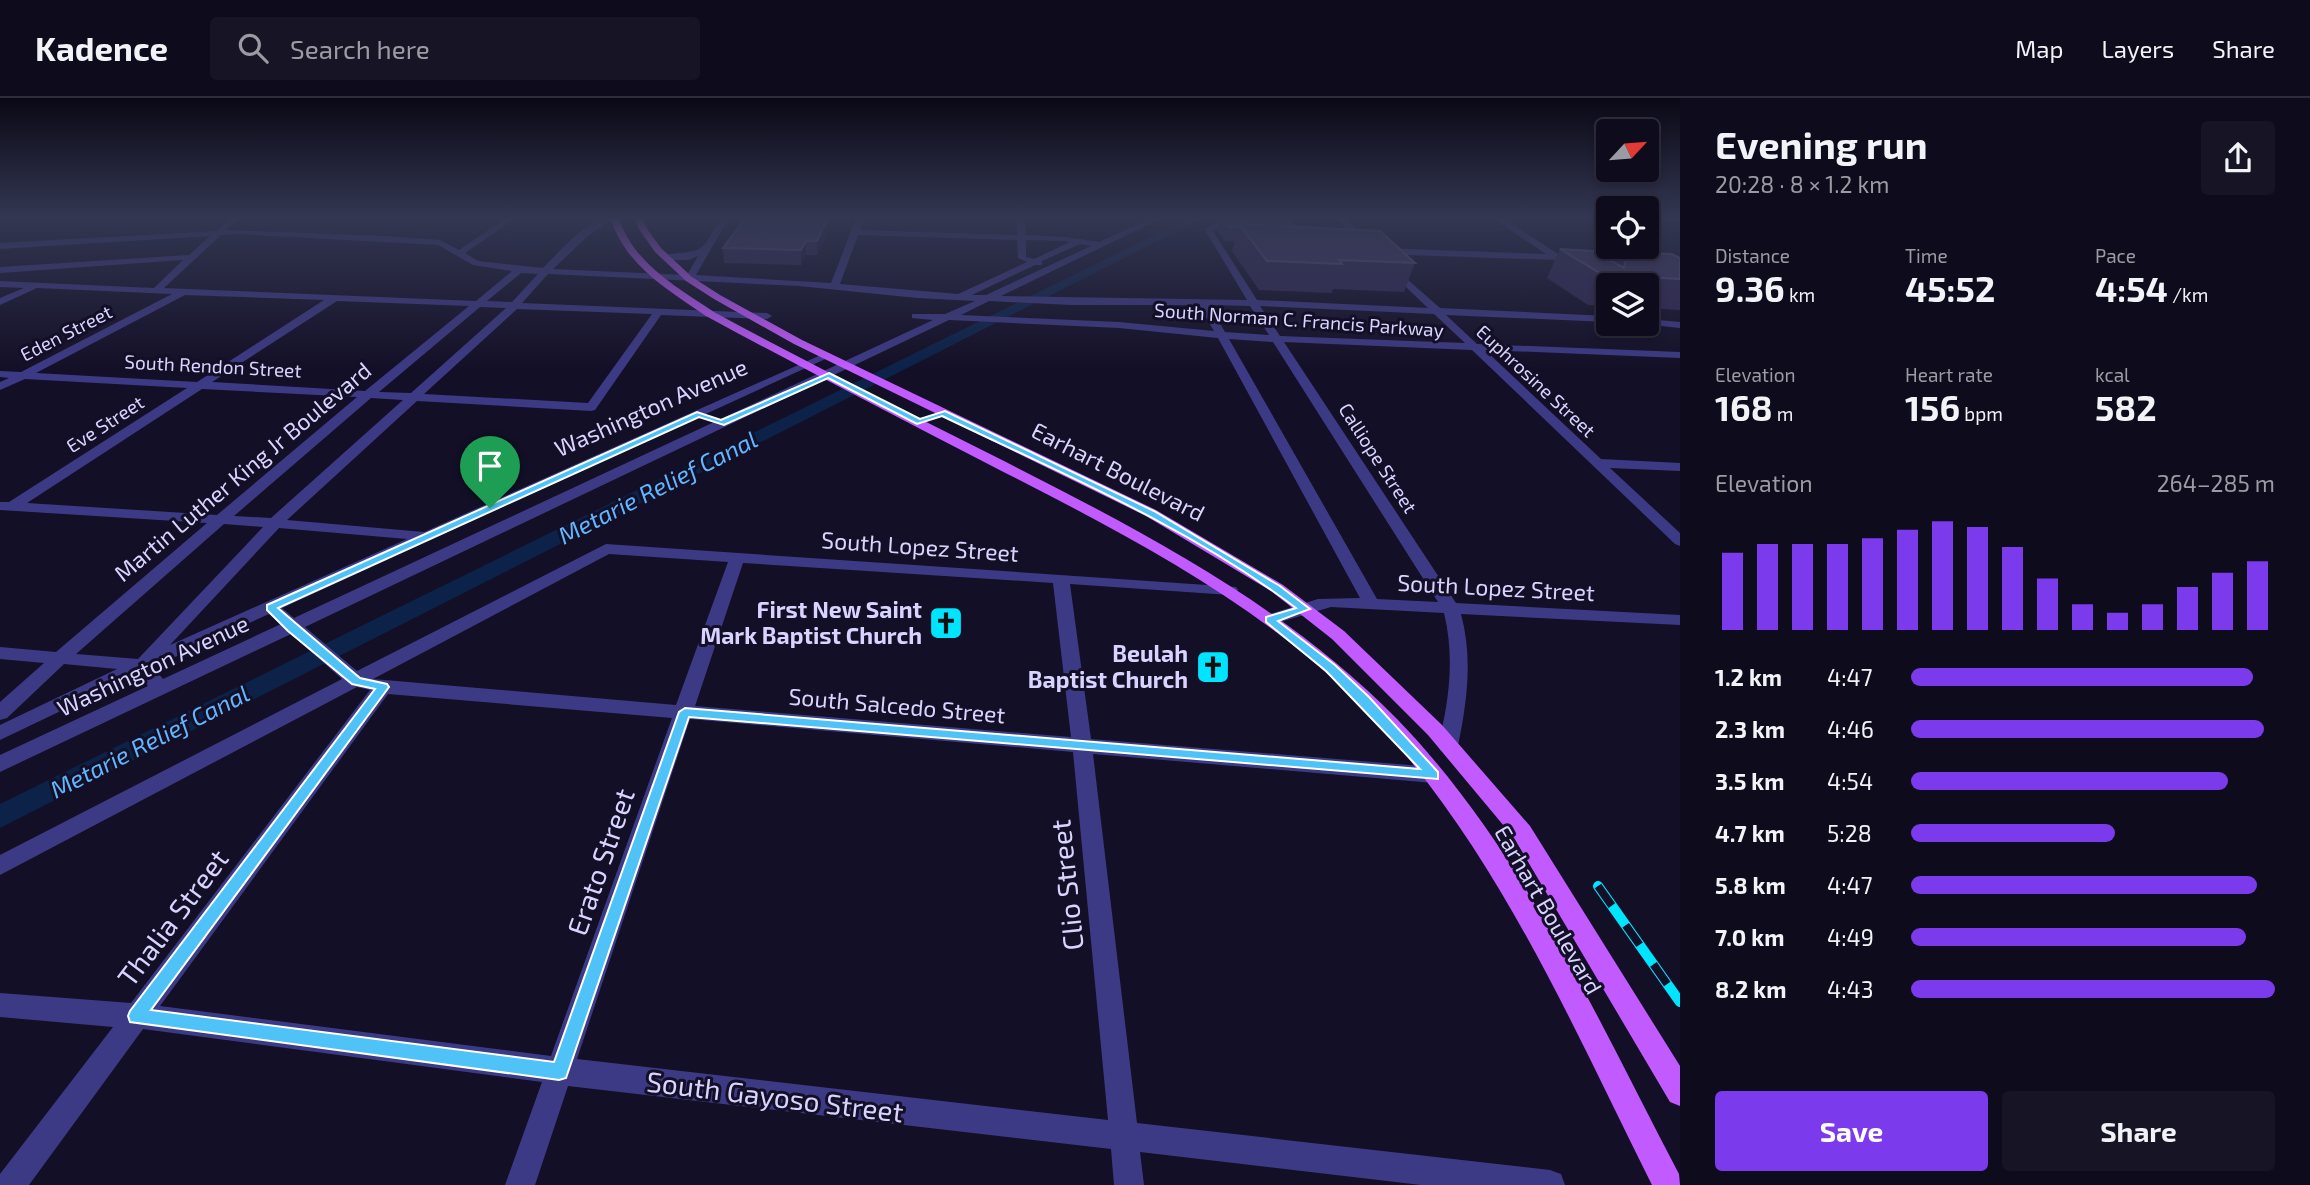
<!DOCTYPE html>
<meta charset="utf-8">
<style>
body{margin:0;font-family:"Exo 2",sans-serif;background:#171425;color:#f1f3f6;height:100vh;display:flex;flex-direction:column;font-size:26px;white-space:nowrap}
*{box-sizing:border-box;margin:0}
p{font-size:23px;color:#9b9ba3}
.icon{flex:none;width:38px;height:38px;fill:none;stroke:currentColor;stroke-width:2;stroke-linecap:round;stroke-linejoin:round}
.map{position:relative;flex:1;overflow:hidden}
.drawer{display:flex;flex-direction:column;background:#0e0b1c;width:630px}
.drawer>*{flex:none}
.needle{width:46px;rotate:64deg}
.tools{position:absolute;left:1596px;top:21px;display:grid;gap:14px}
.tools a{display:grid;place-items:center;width:63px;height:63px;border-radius:7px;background:#0e0b1c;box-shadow:0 4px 10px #0003,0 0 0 2px #2e2b3b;font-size:35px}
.pin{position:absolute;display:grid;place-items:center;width:60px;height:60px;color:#fff;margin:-72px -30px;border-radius:50% 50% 50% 0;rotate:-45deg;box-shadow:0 0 7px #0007}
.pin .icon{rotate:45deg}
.round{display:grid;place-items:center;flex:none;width:74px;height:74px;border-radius:7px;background:#171425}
.overview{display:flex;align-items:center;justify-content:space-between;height:119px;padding:0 35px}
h1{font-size:38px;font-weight:700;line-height:52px}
.metrics{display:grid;grid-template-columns:repeat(3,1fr);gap:10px;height:119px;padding:7px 35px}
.metrics div{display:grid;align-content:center}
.metrics b{font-size:35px;font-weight:700}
.metrics small{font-size:19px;font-weight:400}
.metrics p{font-size:19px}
.chart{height:196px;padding:14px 35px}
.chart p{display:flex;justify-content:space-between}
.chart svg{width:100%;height:126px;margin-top:7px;stroke:#7c3aed;stroke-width:6}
.cta{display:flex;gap:14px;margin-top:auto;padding:14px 35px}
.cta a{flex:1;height:80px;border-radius:7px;background:#7c3aed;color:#fff;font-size:28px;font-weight:700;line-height:80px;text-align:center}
.cta a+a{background:#171425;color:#f1f3f6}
ul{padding:0 35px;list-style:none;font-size:23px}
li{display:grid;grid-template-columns:112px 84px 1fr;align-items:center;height:52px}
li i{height:18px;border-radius:9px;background:#7c3aed}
header{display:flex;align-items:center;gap:42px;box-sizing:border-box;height:98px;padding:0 35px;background:#0e0b1c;border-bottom:2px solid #2e2b3b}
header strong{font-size:33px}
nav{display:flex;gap:38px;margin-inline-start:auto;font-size:24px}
.search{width:490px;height:63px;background:#171425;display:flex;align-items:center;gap:18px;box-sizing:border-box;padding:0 24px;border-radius:7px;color:#9b9ba3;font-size:26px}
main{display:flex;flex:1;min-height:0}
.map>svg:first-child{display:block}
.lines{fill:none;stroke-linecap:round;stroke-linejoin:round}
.canal{fill:#0c2248;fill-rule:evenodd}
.minor{fill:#3d3a85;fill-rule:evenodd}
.major{fill:#c25bff;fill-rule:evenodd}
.rail-casing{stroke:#00e5ff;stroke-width:10}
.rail{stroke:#130f26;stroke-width:8;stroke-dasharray:24;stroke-linecap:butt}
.wall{fill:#312854}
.shaded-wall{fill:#1d163a}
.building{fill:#433a66;stroke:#5a527e;stroke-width:2}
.route{fill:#4fc3f7;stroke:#fff;stroke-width:2;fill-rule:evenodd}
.labels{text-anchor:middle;stroke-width:6;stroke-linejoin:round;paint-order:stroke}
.far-street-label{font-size:19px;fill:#d9d4ff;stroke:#130f26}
.street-label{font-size:23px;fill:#d9d4ff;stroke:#130f26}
.poi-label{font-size:23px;font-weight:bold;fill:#d9d4ff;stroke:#130f26;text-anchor:end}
.water-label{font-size:24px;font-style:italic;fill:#62b6ff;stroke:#130f26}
.near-street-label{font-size:28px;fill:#d9d4ff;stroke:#130f26}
</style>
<header>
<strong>Kadence</strong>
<div class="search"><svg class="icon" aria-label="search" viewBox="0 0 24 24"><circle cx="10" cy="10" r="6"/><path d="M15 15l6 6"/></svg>Search here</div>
<nav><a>Map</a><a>Layers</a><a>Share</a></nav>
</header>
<main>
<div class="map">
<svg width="1680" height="1087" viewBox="0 0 1680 1087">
<rect width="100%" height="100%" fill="#130f26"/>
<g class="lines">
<path class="canal" d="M1193,118H1207L0,730V706Z"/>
<g class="minor">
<path d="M233,118H242L226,132L386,138L440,142L459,152L509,118H519L465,155L478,163L543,170C561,152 589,118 617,118L588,138L553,171L687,177L698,158L689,162H665L662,157C706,151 698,159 722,118H730L696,177L831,185L857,118H865L860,132L1017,137V118H1025L1026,137L1066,139L1099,144L1155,118H1166L1001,198L1247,202L1205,132L1222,118H1232L1213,133L1257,202L1428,210L1387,171L1386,169L1390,166L1440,210L1608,218V224L1446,217L1477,246L1680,254V260L1485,252L1601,361L1680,365V373L1610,370L1680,435V448L1675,446L1472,252L1284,244L1456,505L1680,517V527L1461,516C1473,560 1467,604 1458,648L1455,653L1448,655L1441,653L1438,648C1449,603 1455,560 1444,515L1331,509L1270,527L1261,522L1264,518L1318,501L1360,500L1218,240L1119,230L949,222L305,529L357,573L606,446L1236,489L1238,492L1236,495L1230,497L1070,486L1091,641L1434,669L1441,672L1444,677L1441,682L1434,685L1093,656L1137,1025L1550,1072L1561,1076L1565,1087H1421L1140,1054L1144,1087H1114L1111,1051L568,988L535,1087H505L542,984L143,931L29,1087H0V1076L113,929L0,919V895L131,905L370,592L357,589L0,777V757L342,581L291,536L0,674V657L148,588L138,576L0,642V627L117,571L64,566L7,620L0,622V604L44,565L0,561V549L56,554L207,425L0,412V404H9L187,290L25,281L0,292V284L9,280L0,279V273L21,274L172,196L37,190L0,207V200L24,190L0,189V183L154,190L183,162L0,175V169L189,157L210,138L0,151V145L216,133ZM238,136L438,147L473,167L512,173L476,203L164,190L221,137ZM858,137L1017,142L1018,160L1027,164L958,196L840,186ZM1026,142L1066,143L1070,144L1034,161L1026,159ZM1080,146L1091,148L986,197H972L1035,167H1042V163ZM521,175L538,176L512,204L487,203ZM548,176L799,188L917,200L975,203L945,216H912V220L933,222L294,520L282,510L832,258L823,256L424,434L287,422L417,303L591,313L595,312L661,217L767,221L772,218L767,215L522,205ZM185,197L324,202L197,284L36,275ZM337,203L469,208L365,293L212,284ZM989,203L1071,207H1199L1214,233L1119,224L961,217ZM1209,207L1250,208L1269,237L1225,234ZM1260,208L1434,216L1465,245L1280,238ZM480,209L506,210L411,295L379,294ZM517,211L652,216L588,305L424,296ZM1229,241L1273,244L1438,504L1377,501ZM202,291L357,299L217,417L27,405ZM371,300L403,302L271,420L234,418ZM224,426L263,429L138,561L76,556ZM279,430L407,441L170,547ZM609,456L728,464L676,607L373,581ZM743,465L1053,485L1071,639L695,608ZM269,516L281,526L163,581L153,569ZM388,596L672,620L551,958L160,908ZM690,621L1073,654L1108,1022L577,961Z"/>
<path d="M1334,118H1343L1370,145V149H1364Z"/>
<path d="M1490,118H1500L1558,156L1680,160V166L1379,156L1375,153L1379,150L1546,156Z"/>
<path d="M1647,118H1680V122L1647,121Z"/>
<path d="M1647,221L1680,224V230L1643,226H1647Z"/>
</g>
<g class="major">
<path d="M610,118H618C633,165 675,188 714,214C806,264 900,311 994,358C1138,431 1283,505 1397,621C1521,749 1597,920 1679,1076L1680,1087H1652C1574,931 1503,766 1386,634C1279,514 1131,439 990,367C895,318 800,269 706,218C667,191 624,167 610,118Z"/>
<path d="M634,118H642L647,131L661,150L692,179L720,197L802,242L1156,412L1283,487L1344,533L1442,627L1530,728L1680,968V1008L1670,1004L1514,740L1428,637L1332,541L1271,493L1146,418L794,246L714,201L686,183L655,154L639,131Z"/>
</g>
<g class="rail-casing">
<path id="rail" d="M1598,788L1680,904"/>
</g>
<use href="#rail" class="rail"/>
</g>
<g class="wall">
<path d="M1221,119L1296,129L1415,165L1404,194L1333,191L1332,195L1259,192L1232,153L1235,143H1225L1218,133Z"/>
<path d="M827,122V136L817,157H806L801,167L724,165L723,150Z"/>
<path d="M1560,151L1610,163L1615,154L1680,160V212L1647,210V187H1608V208L1588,207L1547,180Z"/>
</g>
<g class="shaded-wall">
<path d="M827,122V136L817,157V143Z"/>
<path d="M806,143V157L801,167V152Z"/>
</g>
<g class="building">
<path d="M1285,118L1296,129L1239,126L1238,129H1228L1221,119Z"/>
<path d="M746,119L827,122L817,143H806L801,152L723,150Z"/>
<path d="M1239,126L1380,133L1415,165L1339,162L1342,166L1267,163Z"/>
<path d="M1560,151L1593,153L1624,170L1626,161L1615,154L1672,156L1680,160V181L1603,177Z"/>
</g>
<linearGradient id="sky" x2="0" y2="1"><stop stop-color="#0a0815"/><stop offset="0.44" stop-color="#333752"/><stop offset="1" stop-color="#333752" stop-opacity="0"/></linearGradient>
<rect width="1680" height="271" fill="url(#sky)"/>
<path class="route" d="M829,275L920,321L945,313L1154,413L1280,488L1310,511L1278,523L1335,567L1369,599L1438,674V681L689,619L566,980L559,982L130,924L128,918L130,913L375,591L352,586L288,533L267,512V507L697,314L721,322ZM828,280L917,326L942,318C1063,376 1189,429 1296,510L1266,519V524L1326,573L1420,671L685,610L679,614L554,964L151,912L389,589L387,586L360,580L278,510L699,319L724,327Z"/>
<defs>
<g id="church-square" transform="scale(1.75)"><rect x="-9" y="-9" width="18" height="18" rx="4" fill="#00e5ff" stroke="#130f26"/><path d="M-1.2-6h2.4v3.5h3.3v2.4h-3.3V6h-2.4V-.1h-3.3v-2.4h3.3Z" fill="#111"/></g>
</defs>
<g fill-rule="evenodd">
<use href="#church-square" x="946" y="525"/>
<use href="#church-square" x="1213" y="569"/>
</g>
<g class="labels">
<g class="far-street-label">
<text transform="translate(1299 222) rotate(4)" y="7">South Norman C. Francis Parkway</text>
<text transform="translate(66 235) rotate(-27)" y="7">Eden Street</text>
<text transform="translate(213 268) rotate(3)" y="7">South Rendon Street</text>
<text transform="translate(1536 283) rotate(43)" y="7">Euphrosine Street</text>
<text transform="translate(105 326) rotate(-33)" y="7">Eve Street</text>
<text transform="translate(1378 360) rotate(57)" y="7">Calliope Street</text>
</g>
<g class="street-label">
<text transform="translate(651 310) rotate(-24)" y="8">Washington Avenue</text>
<text transform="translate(243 374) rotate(-40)" y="8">Martin Luther King Jr Boulevard</text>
<text transform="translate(1118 374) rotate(27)" y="8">Earhart Boulevard</text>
<text transform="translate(920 449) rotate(4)" y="8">South Lopez Street</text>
<text transform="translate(1496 490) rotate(3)" y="8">South Lopez Street</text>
<text transform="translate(153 568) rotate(-25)" y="8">Washington Avenue</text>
<text transform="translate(897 608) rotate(5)" y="8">South Salcedo Street</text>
<text transform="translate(1548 812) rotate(60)" y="8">Earhart Boulevard</text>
</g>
<g class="poi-label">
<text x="922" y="520">First New Saint<tspan x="922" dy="26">Mark Baptist Church</tspan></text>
<text x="1188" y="564">Beulah<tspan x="1188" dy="26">Baptist Church</tspan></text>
</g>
<g class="water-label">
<text transform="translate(658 390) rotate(-27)" y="8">Metarie Relief Canal</text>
<text transform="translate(150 644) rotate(-27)" y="8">Metarie Relief Canal</text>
</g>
<g class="near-street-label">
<text transform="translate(601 764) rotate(-71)" y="10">Erato Street</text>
<text transform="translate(1067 787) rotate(-96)" y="10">Clio Street</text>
<text transform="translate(173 820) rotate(-53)" y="10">Thalia Street</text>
<text transform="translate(775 999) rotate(7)" y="10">South Gayoso Street</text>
</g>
</g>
</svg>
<div class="tools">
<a><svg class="needle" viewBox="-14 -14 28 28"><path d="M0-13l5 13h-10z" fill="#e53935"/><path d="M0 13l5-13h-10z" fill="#9b9ba3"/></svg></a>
<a><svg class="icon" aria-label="locate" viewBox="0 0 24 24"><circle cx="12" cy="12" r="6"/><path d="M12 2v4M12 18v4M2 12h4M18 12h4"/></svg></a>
<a><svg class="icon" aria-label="layers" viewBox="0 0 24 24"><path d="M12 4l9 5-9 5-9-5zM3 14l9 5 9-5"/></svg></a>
</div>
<div class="pin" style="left:490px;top:410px;background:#1e9e55"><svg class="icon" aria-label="arrive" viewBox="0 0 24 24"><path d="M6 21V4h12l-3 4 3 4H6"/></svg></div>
</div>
<section class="drawer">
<div class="overview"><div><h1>Evening run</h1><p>20:28 · 8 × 1.2 km</p></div><a class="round"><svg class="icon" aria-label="share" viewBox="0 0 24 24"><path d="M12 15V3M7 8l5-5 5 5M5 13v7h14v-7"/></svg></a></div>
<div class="metrics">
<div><p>Distance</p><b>9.36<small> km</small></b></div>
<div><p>Time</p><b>45:52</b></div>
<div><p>Pace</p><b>4:54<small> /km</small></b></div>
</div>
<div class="metrics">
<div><p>Elevation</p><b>168<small> m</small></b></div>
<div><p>Heart rate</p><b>156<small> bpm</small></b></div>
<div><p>kcal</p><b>582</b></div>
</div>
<div class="chart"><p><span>Elevation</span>264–285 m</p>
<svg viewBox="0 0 160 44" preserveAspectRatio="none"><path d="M5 44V17M15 44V14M25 44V14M35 44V14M45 44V12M55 44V9M65 44V6M75 44V8M85 44V15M95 44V26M105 44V35M115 44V38M125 44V35M135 44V29M145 44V24M155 44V20"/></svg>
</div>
<ul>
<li><b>1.2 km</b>4:47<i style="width:94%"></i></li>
<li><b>2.3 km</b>4:46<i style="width:97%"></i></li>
<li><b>3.5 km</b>4:54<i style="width:87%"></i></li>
<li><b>4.7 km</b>5:28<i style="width:56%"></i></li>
<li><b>5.8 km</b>4:47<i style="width:95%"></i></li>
<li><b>7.0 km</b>4:49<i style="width:92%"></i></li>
<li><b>8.2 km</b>4:43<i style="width:100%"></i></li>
</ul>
<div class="cta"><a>Save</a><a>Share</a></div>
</section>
</main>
